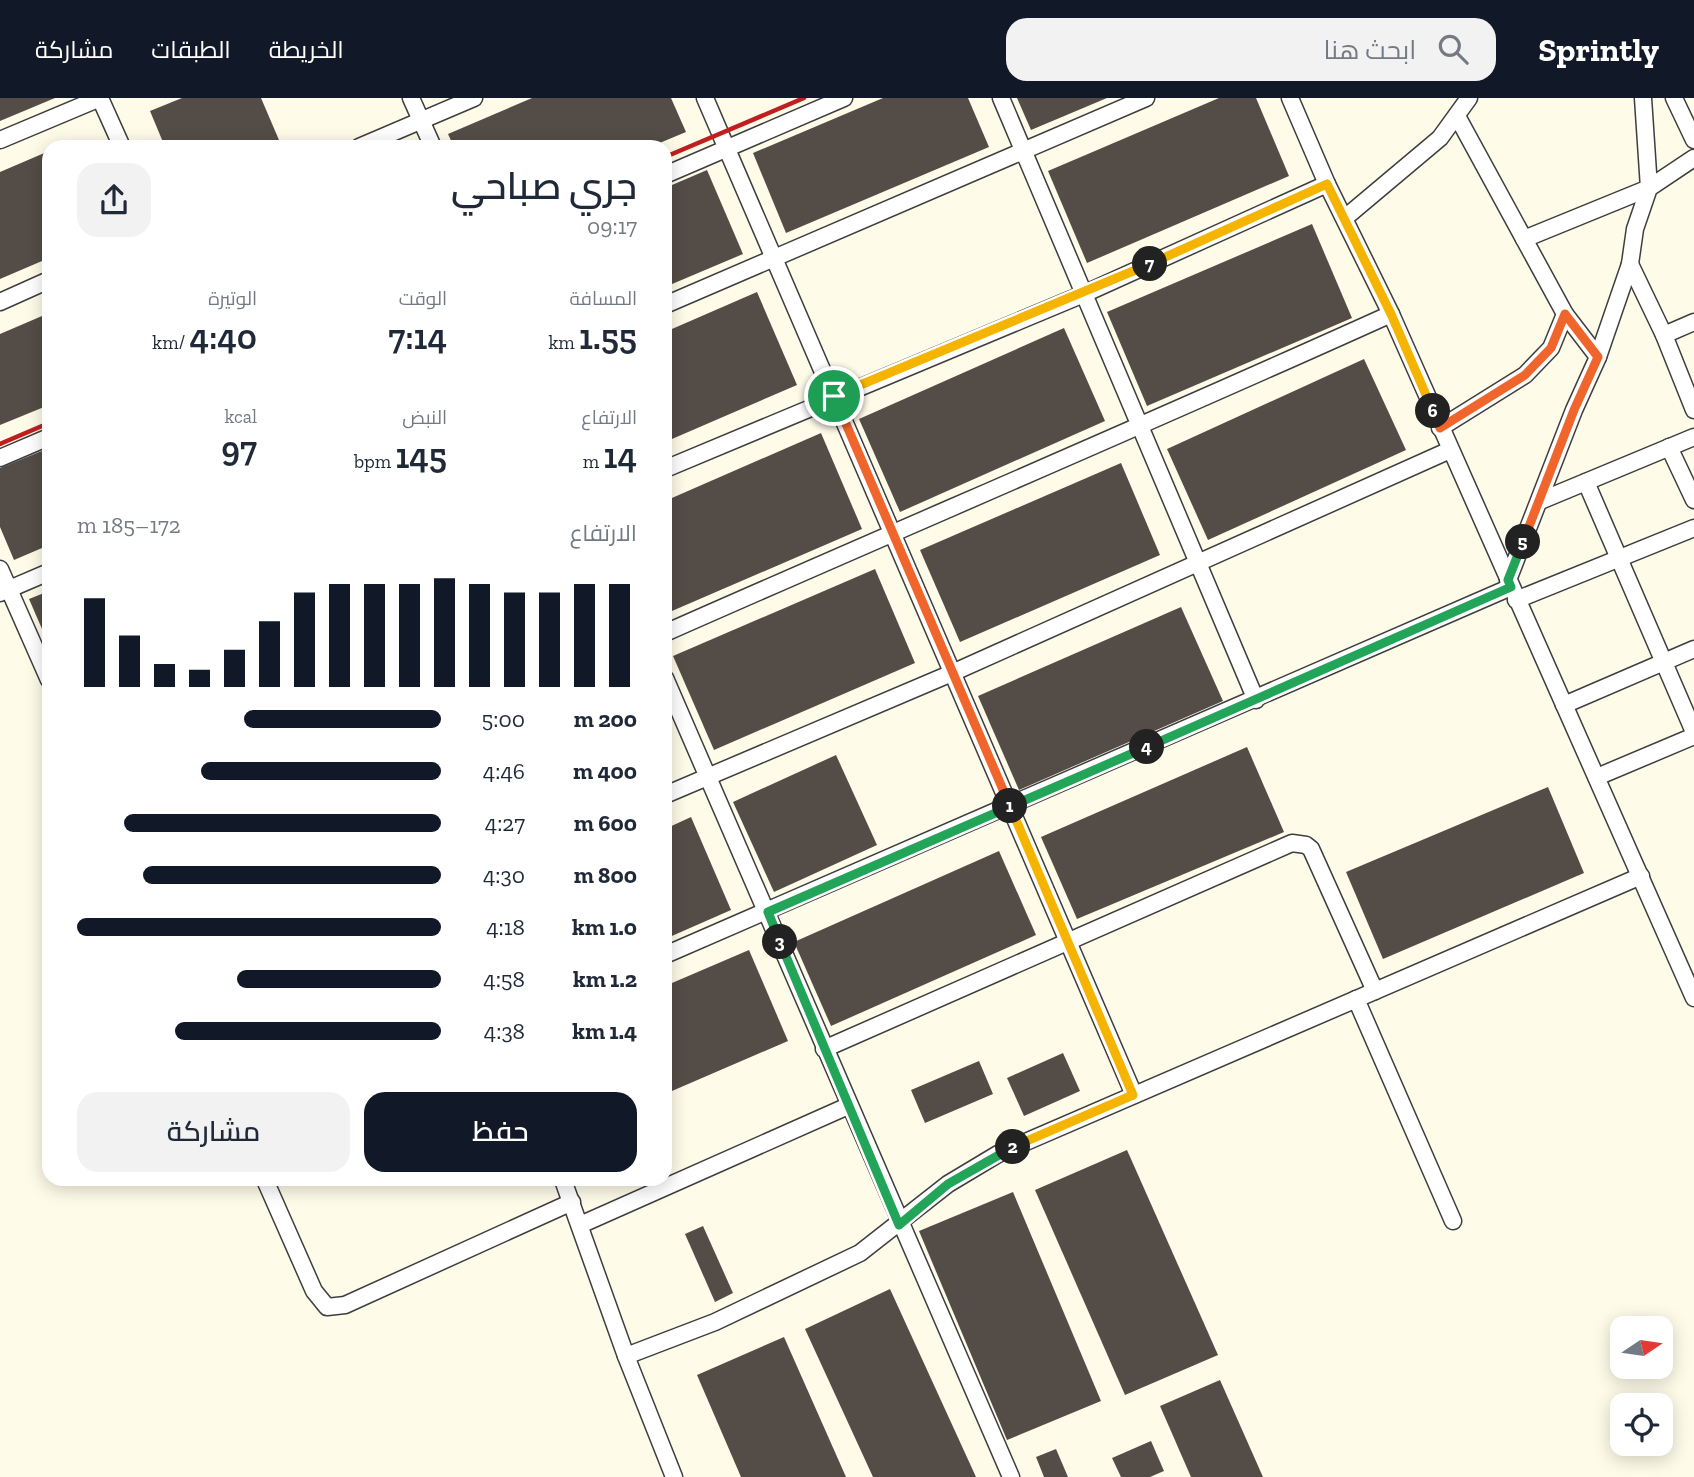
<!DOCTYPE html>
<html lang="ar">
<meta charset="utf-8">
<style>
body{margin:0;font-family:"Zilla Slab",Cairo,serif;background:#f2f2f3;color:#1f2937;direction:rtl;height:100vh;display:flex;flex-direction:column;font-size:26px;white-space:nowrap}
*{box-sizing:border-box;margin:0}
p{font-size:23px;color:#747a83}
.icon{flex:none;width:38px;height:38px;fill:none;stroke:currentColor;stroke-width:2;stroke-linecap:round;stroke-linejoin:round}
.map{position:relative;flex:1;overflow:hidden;direction:ltr}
.side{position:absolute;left:42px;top:42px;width:630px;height:1046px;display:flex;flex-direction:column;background:#fff;border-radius:21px;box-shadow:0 4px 18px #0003;direction:rtl}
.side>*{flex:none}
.needle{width:46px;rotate:77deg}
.tools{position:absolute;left:1610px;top:1218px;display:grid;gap:14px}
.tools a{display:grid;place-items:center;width:63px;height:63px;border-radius:14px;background:#fff;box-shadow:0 4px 18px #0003;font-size:35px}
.pin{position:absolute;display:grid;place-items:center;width:60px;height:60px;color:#fff;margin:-30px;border:4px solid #fff;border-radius:50%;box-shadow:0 2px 7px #0007}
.km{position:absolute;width:35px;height:35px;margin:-18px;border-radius:50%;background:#222;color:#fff;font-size:19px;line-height:35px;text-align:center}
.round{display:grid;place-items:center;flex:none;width:74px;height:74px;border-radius:21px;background:#f2f2f3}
.headline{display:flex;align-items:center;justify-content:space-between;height:119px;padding:0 35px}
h1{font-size:38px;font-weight:600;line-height:52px}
.figures{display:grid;grid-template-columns:repeat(3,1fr);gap:10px;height:119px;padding:7px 35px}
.figures div{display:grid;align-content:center}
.figures b{font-size:35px;font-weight:600}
.figures small{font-size:19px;font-weight:400}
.figures p{font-size:19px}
.chart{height:196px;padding:14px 35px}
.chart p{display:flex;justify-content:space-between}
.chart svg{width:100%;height:126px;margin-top:7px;stroke:#111827;stroke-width:6}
.primary-button{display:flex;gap:14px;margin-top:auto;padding:14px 35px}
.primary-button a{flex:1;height:80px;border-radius:21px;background:#111827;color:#fff;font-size:28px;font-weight:600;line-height:80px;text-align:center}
.primary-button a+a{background:#f2f2f3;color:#1f2937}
ul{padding:0 35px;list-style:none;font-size:23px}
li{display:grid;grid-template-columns:112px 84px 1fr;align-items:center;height:52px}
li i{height:18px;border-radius:9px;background:#111827}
header{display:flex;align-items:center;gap:42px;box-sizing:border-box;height:98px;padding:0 35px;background:#111827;color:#fff}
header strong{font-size:33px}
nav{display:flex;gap:38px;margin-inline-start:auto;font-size:24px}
.search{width:490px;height:63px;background:#f2f2f3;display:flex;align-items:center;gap:18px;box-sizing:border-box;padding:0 24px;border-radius:21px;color:#747a83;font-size:26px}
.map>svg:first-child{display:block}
.building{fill:#544d47}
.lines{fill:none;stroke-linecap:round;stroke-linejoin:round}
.minor-casing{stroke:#3e3e3e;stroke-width:19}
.minor{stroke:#fff;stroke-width:16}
.rail{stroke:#c11e20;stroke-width:4.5}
.split-1-casing{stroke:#fff;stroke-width:14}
.split-2-casing{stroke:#fff;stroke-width:14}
.split-3-casing{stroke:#fff;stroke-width:14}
.split-4-casing{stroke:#fff;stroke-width:14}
.split-5-casing{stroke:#fff;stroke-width:14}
.split-6-casing{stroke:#fff;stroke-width:14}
.split-7-casing{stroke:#fff;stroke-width:14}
.split-8-casing{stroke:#fff;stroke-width:14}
.split-1{stroke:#f0652b;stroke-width:9}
.split-2{stroke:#f5b400;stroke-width:9}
.split-3{stroke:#22a559;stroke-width:9}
.split-4{stroke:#22a559;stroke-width:9}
.split-5{stroke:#22a559;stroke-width:9}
.split-6{stroke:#f0652b;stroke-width:9}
.split-7{stroke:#f5b400;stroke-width:9}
.split-8{stroke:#f5b400;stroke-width:9}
</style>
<header>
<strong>Sprintly</strong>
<div class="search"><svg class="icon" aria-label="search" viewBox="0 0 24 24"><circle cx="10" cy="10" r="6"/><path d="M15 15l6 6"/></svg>ابحث هنا</div>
<nav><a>الخريطة</a><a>الطبقات</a><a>مشاركة</a></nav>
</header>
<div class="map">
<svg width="1694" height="1379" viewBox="0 0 1694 1379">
<rect width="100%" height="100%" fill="#fffbe9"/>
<g class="building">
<path d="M0,0H55L0,23Z"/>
<path d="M182,0H261L282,49H165L150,13Z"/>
<path d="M532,0H671L686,34L650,49H454L448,36Z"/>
<path d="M883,0H968L989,49L786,135L753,55Z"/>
<path d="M1017,0H1107L1031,32Z"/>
<path d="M1219,0H1256L1289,78L1087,165L1048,73Z"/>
<path d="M49,53V160L0,181V74Z"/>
<path d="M707,72L743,156L665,189V90Z"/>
<path d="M1312,126L1352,220L1147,308L1107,214Z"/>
<path d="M757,194L797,287L665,344V234Z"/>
<path d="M49,215V307L0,327V236Z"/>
<path d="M1064,230L1105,323L900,414L859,321Z"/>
<path d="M1364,261L1406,352L1208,442L1167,351Z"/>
<path d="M821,335L862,431L665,516V403Z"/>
<path d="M49,350V447L14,462L0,429V370Z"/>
<path d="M1121,365L1160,457L960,544L920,452Z"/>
<path d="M875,471L915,565L714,652L673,558Z"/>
<path d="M49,493V547L29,501Z"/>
<path d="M1181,509L1223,603L1019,692L978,598Z"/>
<path d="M1247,649L1284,734L1077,821L1041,739Z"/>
<path d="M836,657L877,747L774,794L733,704Z"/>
<path d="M1548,689L1584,775L1383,861L1346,774Z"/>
<path d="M691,719L731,812L665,841V731Z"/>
<path d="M999,753L1036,837L831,928L794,844Z"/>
<path d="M749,852L788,943L665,996V888Z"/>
<path d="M1063,955L1080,993L1024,1018L1007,980Z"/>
<path d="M979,963L993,996L925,1025L911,992Z"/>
<path d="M1127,1052L1218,1257L1125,1297L1035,1092Z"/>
<path d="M1013,1094L1101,1303L1007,1342L919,1133Z"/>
<path d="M703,1128L733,1195L715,1204L685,1136Z"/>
<path d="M890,1191L976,1379H873L805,1231Z"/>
<path d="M784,1239L846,1379H741L697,1277Z"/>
<path d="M1220,1282L1263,1379H1191L1160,1308Z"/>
<path d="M1151,1343L1164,1373L1150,1379H1121L1112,1360Z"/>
<path d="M1056,1351L1068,1379H1044L1036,1359Z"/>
</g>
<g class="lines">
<g class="minor-casing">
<g id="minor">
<path d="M100,0L122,49"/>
<path d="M411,0L433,49"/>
<path d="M705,0L1134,997"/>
<path d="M1001,0L1256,602"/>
<path d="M1290,0L1327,86L1391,216L1694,900"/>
<path d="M1674,0L1694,42"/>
<path d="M1457,18L1565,216L1598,259"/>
<path d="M0,42L100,0"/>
<path d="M359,49L474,0"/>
<path d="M665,77L844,0"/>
<path d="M1346,119L1440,40L1469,0"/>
<path d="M1524,141L1649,90L1643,0"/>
<path d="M1630,166L1664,237L1694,312"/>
<path d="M0,204L49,182"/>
<path d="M665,207L1146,0"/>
<path d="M1664,237L1694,224"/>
<path d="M1440,330L1525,277L1551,250L1565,216"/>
<path d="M1669,349L1694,402"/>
<path d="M0,360L49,339"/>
<path d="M665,371L1086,195L1327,86"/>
<path d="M1586,384L1694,634"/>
<path d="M1540,403L1694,339"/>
<path d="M0,471L49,582"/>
<path d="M1508,482L1574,312L1598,259L1630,166L1635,131L1649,90L1694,60"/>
<path d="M0,495L49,474"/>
<path d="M1516,502L1694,430"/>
<path d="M665,535C907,428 1150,325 1391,216"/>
<path d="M665,580L1011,1379"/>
<path d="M1564,607L1694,551"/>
<path d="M1597,679L1694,638"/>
<path d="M665,697L952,575L1450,352"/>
<path d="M665,857L1511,489"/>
<path d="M1356,901L1453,1123"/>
<path d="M824,951L1292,745L1306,747L1311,751L1375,893"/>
<path d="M265,1082L314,1193L327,1209L345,1207L572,1104"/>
<path d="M563,1082L626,1258"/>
<path d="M580,1127L848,1008"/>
<path d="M674,1379L626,1258L715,1224L860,1155L948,1086L998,1056L1641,778"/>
</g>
</g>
<use href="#minor" class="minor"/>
<g class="rail">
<path d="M665,59L804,0"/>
<path d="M0,346L49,325"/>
</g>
</g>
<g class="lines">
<g class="split-1-casing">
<path id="split-1" d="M834,298L1010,708"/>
</g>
<g class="split-2-casing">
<path id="split-2" d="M1010,708L1133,997L1013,1049"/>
</g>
<g class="split-3-casing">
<path id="split-3" d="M780,844L899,1127L948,1086L1013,1049"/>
</g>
<g class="split-4-casing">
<path id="split-4" d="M780,844L768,814L1147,649"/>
</g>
<g class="split-5-casing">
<path id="split-5" d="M1147,649L1511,489L1508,482L1523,444"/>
</g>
<g class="split-6-casing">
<path id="split-6" d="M1433,313L1440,330L1525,277L1551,250L1565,216L1598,259L1574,312L1523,444"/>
</g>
<g class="split-7-casing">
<path id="split-7" d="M1150,166L1327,86L1391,216L1433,313"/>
</g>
<g class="split-8-casing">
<path id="split-8" d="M834,298L1150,166"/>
</g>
<use href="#split-1" class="split-1"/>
<use href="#split-2" class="split-2"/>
<use href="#split-3" class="split-3"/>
<use href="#split-4" class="split-4"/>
<use href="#split-5" class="split-5"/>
<use href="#split-6" class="split-6"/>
<use href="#split-7" class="split-7"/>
<use href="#split-8" class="split-8"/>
</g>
</svg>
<div class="tools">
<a><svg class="needle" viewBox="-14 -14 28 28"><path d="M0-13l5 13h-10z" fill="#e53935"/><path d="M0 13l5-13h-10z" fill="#747a83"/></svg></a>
<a><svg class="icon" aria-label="locate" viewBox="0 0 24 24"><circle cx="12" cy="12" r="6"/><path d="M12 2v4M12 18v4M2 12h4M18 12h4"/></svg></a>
</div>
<div class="pin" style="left:834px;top:298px;background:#1e9e55"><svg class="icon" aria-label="arrive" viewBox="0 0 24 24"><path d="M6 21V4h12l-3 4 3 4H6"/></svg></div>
<b class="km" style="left:1010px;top:708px">1</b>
<b class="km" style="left:1013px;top:1049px">2</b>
<b class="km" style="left:780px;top:844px">3</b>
<b class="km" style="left:1147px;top:649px">4</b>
<b class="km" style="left:1523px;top:444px">5</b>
<b class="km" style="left:1433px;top:313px">6</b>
<b class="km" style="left:1150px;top:166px">7</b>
<section class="side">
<div class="headline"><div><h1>جري صباحي</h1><p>09:17</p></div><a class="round"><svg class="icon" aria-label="share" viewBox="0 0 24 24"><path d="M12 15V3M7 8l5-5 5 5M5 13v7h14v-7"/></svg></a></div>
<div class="figures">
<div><p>المسافة</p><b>1.55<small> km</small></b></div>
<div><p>الوقت</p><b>7:14</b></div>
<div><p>الوتيرة</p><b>4:40<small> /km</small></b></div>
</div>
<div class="figures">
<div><p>الارتفاع</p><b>14<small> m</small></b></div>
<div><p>النبض</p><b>145<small> bpm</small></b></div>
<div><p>kcal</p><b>97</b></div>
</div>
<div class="chart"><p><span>الارتفاع</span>172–185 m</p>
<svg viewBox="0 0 160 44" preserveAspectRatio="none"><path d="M5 44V13M15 44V26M25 44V36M35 44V38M45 44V31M55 44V21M65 44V11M75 44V8M85 44V8M95 44V8M105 44V6M115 44V8M125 44V11M135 44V11M145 44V8M155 44V8"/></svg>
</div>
<ul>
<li><b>200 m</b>5:00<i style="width:54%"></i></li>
<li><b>400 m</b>4:46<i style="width:66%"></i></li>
<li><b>600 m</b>4:27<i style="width:87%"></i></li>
<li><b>800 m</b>4:30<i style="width:82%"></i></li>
<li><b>1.0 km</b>4:18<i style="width:100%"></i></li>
<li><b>1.2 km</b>4:58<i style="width:56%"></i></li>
<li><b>1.4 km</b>4:38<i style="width:73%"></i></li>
</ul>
<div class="primary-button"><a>حفظ</a><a>مشاركة</a></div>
</section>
</div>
